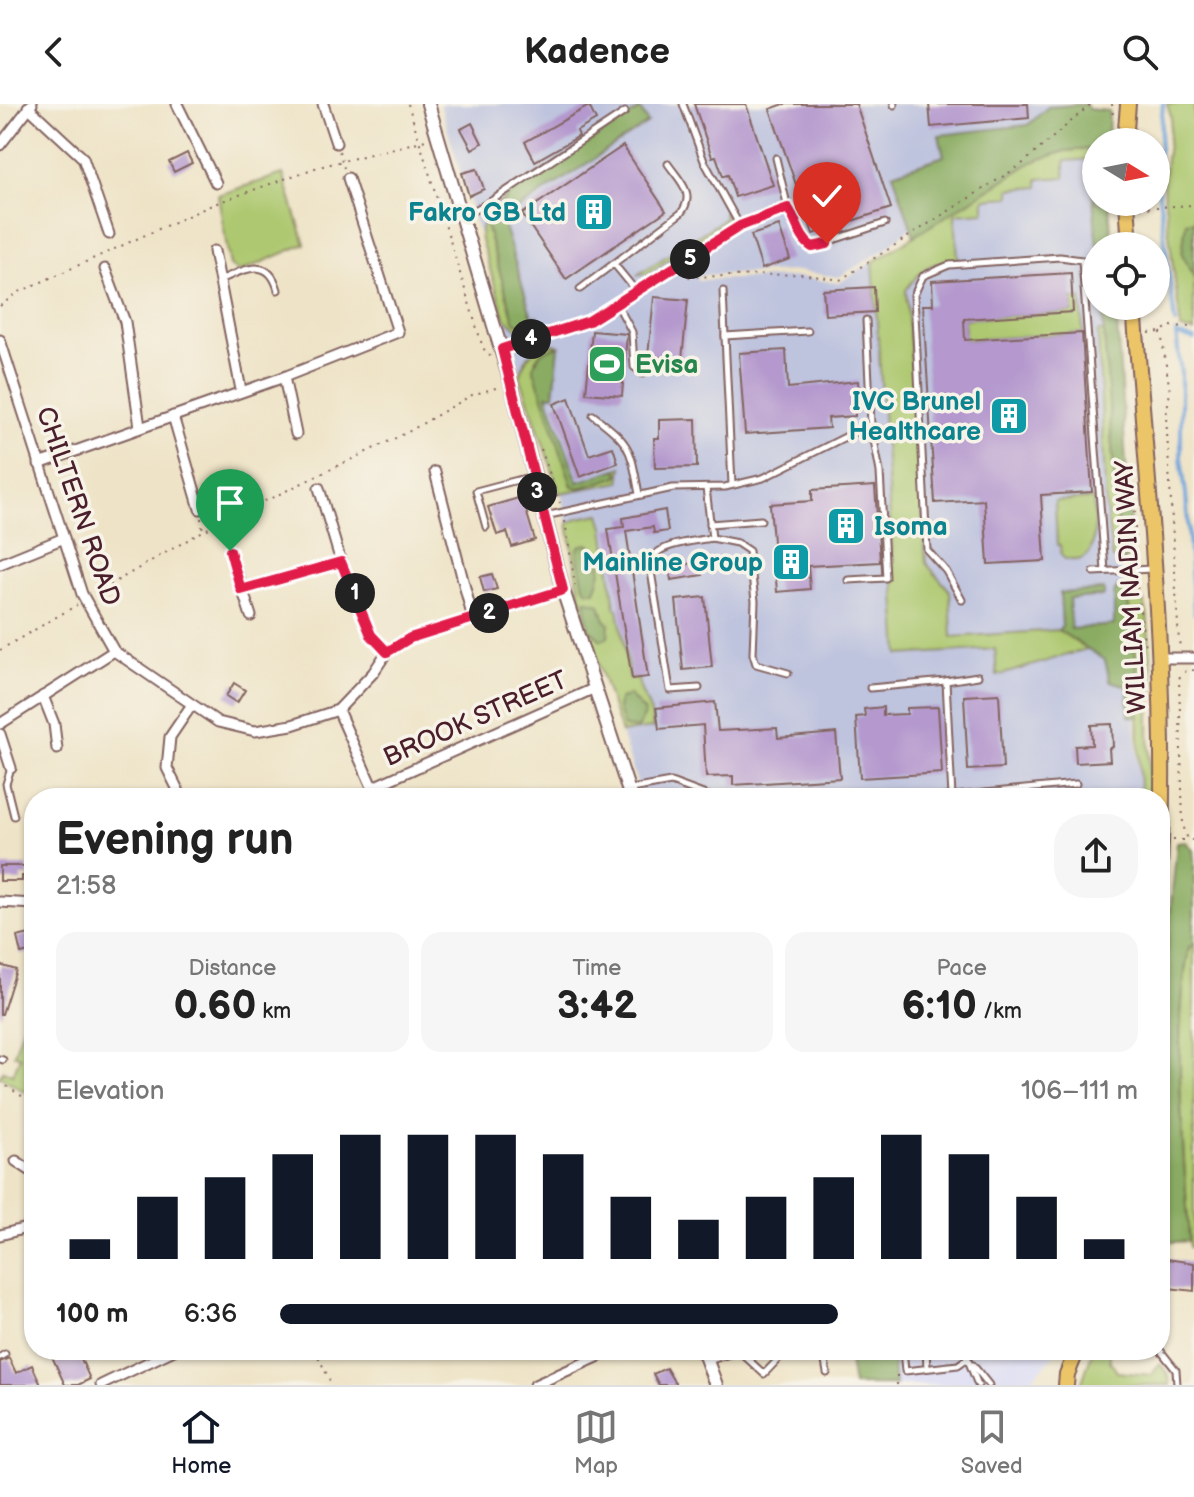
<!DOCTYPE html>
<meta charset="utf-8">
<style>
body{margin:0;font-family:"Balsamiq Sans",sans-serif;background:#f6f6f6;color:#222;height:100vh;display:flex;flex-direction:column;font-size:30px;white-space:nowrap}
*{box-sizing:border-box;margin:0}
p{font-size:26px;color:#767676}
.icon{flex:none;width:44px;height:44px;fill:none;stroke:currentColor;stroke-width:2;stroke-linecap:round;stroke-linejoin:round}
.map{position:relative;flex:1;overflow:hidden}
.drawer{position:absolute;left:24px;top:684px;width:1146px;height:572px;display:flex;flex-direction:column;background:#fff;border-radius:32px;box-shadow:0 2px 6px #0004}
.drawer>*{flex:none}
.needle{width:52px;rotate:100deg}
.tools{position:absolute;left:1082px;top:24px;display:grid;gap:16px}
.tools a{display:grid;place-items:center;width:88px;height:88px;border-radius:50%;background:#fff;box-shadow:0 2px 6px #0004;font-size:40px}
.pin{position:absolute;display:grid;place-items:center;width:68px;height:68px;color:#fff;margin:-82px -34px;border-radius:50% 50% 50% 0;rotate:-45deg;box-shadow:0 0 8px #0007}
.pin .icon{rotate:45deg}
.km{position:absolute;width:40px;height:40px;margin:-20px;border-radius:50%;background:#222;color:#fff;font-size:22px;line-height:40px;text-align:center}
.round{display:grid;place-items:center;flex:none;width:84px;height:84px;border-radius:32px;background:#f6f6f6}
.head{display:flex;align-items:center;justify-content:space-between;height:136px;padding:0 32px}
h1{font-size:44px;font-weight:700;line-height:60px}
.stats{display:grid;grid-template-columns:repeat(3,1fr);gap:12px;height:136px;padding:8px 32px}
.stats div{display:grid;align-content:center;border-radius:20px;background:#f6f6f6;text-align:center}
.stats b{font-size:40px;font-weight:700}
.stats small{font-size:22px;font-weight:400}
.stats p{font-size:22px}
.chart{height:224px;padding:16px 32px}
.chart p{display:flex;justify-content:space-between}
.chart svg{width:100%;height:144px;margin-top:8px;stroke:#111827;stroke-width:6}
ul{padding:0 32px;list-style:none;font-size:26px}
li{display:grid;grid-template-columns:128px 96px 1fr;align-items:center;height:60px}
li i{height:20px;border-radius:10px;background:#111827}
header{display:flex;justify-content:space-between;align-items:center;height:104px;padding:0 32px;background:#fff;font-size:36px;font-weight:700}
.tabs{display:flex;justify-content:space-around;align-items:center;height:112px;border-top:2px solid #e0e0e0;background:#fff;font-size:22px;color:#767676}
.tabs a{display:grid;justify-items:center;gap:4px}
.tabs .selected{color:#111827}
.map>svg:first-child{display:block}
.built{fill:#d6d8f9}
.industrial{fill:#bec3de}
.green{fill:#adc86f;stroke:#7c744d;stroke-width:2}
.forest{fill:#8aac62;stroke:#6a6646;stroke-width:2}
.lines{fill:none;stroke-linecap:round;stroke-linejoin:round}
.stream{stroke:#6da3da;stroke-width:4}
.building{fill:#b498ce}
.service-casing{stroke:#836461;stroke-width:9}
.minor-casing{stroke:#836461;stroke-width:13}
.tertiary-casing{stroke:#836461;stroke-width:16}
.primary-casing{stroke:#836461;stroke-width:18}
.path{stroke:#836461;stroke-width:2;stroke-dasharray:2 6;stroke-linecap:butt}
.service{stroke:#fff;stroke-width:5}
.minor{stroke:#fff;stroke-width:9}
.tertiary{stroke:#fff;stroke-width:12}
.primary{stroke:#edc569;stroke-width:14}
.route-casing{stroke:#fff;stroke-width:16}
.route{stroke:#e11d48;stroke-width:10}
.labels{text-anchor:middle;stroke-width:7;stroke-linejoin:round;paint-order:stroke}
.culture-label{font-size:26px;font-weight:bold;fill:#0d838f;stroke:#f7f3e8;text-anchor:end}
.leisure-label{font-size:26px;font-weight:bold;fill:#27864d;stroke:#f7f3e8;text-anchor:start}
.street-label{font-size:26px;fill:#4a1f2b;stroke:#f7f3e8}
</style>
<header><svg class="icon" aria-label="back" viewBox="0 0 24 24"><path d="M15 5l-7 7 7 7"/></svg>Kadence<svg class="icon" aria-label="search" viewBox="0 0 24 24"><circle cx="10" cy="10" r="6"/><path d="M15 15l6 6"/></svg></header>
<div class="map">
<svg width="1194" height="1281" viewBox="0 0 1194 1281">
<rect width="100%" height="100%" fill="#f7f3e8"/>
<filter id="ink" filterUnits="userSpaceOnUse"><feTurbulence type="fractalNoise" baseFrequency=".0125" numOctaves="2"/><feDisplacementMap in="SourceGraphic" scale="16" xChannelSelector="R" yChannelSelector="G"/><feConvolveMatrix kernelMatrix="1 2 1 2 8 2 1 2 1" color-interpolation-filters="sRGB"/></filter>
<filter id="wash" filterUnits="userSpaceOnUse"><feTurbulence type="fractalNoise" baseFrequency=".006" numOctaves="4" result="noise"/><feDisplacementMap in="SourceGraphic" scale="32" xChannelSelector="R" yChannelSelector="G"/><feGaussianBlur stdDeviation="1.8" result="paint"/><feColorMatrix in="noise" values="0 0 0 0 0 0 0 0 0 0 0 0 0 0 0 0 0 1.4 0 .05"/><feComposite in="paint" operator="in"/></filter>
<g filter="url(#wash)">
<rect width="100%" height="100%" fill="#eee3c6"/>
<path class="built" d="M892,1246H1055L1051,1255L1025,1281H895Z"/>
<path class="industrial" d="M440,0H1082L1035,45L911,123L885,145L839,173L797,167L700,171L696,176L799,173L839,179L1032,58L1087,5L1095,4L1098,38L1096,98L1105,142H1096V202H1109L1140,694H642L588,525L562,389L526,288Z"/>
<g class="green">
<path d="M1167,0H1194V117L1186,119L1190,160L1194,172V228L1181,225L1163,82L1171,13Z"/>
<path d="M1090,45L1092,55L1065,57V73L1038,75V83L1010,85V93L984,95V108L955,110L958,156C929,159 923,162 906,186L926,459L950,487L952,533L1058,526L1087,545L997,572L995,545L899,551L873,158L1032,58L1065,47Z"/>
<path d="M283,70L305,140L239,168L230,162L218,91Z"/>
<path d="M515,85L485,118L514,216L526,226H519L505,214L480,133C481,109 498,99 515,85Z"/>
<path d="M724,107L729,116L647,170L637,171L724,115Z"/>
<path d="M1073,195H1081L1083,229L965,236L964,215L1073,208Z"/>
<path d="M1098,228H1104L1118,426L1124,457L1113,455L1112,451L1106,404Z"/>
<path d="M554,240L559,242L541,248L535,256L572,382L616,373L619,370L617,365L622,363L620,378L560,389L520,272C524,250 535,245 554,240Z"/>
<path d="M1093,395C1094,418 1102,464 1065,455L1061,450L1060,441H1057L1055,397Z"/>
<path d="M600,410L604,423L615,503L618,505L630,575H638C641,597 652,598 653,624L621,629L585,520L568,419L579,414Z"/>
<path d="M1126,483L1143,496L1147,509L1153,574L1149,612L1150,694H1140L1137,560Z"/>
<path d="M1189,842H1194V1144L1189,1143C1185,1044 1171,941 1189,842Z"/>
<path d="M34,889V979L25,988L0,972L3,967L13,970L20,953L14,950Z"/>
<path d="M1093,1246H1110V1257L1117,1268L1151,1271L1160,1260L1168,1269L1170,1281H1081Z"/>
</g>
<g class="forest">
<path d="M1086,0L1088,5L1109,7L1108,38H1096V98H1109L1112,142H1097L1089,45L1065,47L1032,58L914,132L893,69L944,52L939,31L1028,21L1048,3Z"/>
<path d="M640,5L648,19L502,116L532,213L538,212L539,216L526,226L514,216L485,118L515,85Z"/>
<path d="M1194,117V172L1182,150L1186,118Z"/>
<path d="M1102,202H1116L1132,452L1124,457L1118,426Z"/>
<path d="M559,242L554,291H547L578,378L617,365L619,370L616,373L580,384L572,382L533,263L541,248Z"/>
<path d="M587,440C607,448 602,470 595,487H588L584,483L577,448L579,442Z"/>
<path d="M1118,483H1126L1137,560L1139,613L1129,612L1128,582L1110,577L1105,556L1058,526L1062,523L1060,489L1104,486V492L1069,495L1071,525L1114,521V489Z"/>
<path d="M585,496L600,500L604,514L609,520L608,533L601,536L589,525Z"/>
<path d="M629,591L645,608L638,625L624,623L618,606L619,596Z"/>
<path d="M1185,737L1193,746L1194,757V842L1189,843C1171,939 1184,1040 1189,1137L1160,1139V915L1177,738Z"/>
<path d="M847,1246H892L895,1281H853Z"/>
</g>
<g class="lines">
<g class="stream">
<path d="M1163,0L1157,75L1175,219"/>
<path d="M1176,229L1181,270V354L1186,390L1194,509"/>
<path d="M1177,231L1194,235"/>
</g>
</g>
<g id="blocks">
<g class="building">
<path d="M694,0H746L773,81L735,93L728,71L723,72L716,52L712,53Z"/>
<path d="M784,0H856L891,104L813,130L770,5Z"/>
<path d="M929,0H1028L1029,14L931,23Z"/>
<path d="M589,2L596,16L577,27L579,32L535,57L525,38Z"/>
<path d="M472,19L482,39L472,45L461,25Z"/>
<path d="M623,42L666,107L566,175L522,110Z"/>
<path d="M187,49L192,59L174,68L169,58Z"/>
<path d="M477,65L484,85L469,92L462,69Z"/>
<path d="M779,122L790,155L762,165L751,131Z"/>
<path d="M1071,169L1073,208L964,215L965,236L1082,229L1092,388L1041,391L1045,457L988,460L984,396L935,399L923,201H933L932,177Z"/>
<path d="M874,183L875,208L825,211L823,186Z"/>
<path d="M654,193L688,196L682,255L648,252Z"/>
<path d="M592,227L627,230L622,292L586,289Z"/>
<path d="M786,246L788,284L858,277L860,304L855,305V312L828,314L829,324L745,330L739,249Z"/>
<path d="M569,294L589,351L613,343L618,359L580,373L554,300Z"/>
<path d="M696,315L697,363L655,364L654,334H659V316Z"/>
<path d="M875,382L880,458L808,462L810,485L777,488L770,400L812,397V386Z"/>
<path d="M522,393L535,436L512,443L507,428L497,431L488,403Z"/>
<path d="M665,406L668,427L654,429L653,423L626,427L648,573L632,575L608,425L624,423L623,414Z"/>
<path d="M701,458L703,471L671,476L669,463Z"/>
<path d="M492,470L497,485L484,488L480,473Z"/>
<path d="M705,493L712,563L683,566L676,496Z"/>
<path d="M234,579L245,586L237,599L226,592Z"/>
<path d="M999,590L1003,664L968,666L964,592Z"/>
<path d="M715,598L718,627L777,624L778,634L836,629L840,674L733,681V672L706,673L703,621L659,625L656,604Z"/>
<path d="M883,603V611L907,610V604L938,603L942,669L860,674L856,613L865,612L864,605Z"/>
<path d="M1112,620L1113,643L1109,644L1110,657L1076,659L1075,642L1092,641L1091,621Z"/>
<path d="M0,762H27L28,772H22V777H0Z"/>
<path d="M34,829V847L21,850L17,833Z"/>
<path d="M0,861L16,866L2,910H0Z"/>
<path d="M1160,1154L1194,1159V1187L1160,1183Z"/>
<path d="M49,1246H77L90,1275L78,1281H65Z"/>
<path d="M9,1254L16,1269L32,1261L41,1281H0V1258Z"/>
<path d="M666,1264L676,1281H659L653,1270Z"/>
</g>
</g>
</g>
<g filter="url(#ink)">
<use href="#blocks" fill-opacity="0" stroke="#836461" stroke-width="2"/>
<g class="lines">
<g class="service-casing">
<g id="service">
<path d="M683,0L704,57L740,122"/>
<path d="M894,0V1"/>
<path d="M776,54L788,104"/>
<path d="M463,112L488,99L625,8"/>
<path d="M614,160L637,188"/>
<path d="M220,176C246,165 269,152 278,186"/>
<path d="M580,185L681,109C696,90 680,77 668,60"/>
<path d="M723,187L725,232"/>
<path d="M617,200L632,228L634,263L643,270"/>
<path d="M503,244L589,217L740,122L788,104C797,117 799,134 812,143L885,119"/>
<path d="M593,311C632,341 630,343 639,390"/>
<path d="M732,381L725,232L808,227"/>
<path d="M545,412L673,384L725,383L763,374L871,320"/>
<path d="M710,420L761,416"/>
<path d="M486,423L476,387L533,372"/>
<path d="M712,434L737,439L749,447L755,497L753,550L756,560L788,569"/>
<path d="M1094,468L1152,465"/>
<path d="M848,476L886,474L880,368L871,320L866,216"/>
<path d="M962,496L946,467L927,446L914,191L923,172L949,161L1060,153L1082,156L1105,467"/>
<path d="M699,584L670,586L650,461C651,440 695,437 712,434L706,384"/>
<path d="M870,584L946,577"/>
<path d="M11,664L6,680L14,712"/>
<path d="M631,685L671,678L714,694"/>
<path d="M952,693L946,577L978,572"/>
<path d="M934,694L1076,680"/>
<path d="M0,955L3,956"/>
<path d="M823,1246L827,1269"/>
<path d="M903,1246L905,1267L958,1261L968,1254"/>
<path d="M926,1246L927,1264"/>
<path d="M964,1246L978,1281"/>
<path d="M1160,1246L1176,1266L1177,1281"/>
<path d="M784,1249L808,1246"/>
<path d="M0,1253L5,1250"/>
<path d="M708,1257L739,1247L764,1270L784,1249V1246"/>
<path d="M973,1261L989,1281"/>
</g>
</g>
<g class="minor-casing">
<g id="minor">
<path d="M177,0L216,79"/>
<path d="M323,0L336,39"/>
<path d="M28,3L83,54L109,130"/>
<path d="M0,41L32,0"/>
<path d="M214,147L241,286"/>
<path d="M105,165L125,218L140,323"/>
<path d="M0,236L82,490L114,547L218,618L255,627L292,621L338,606L373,569L387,548L410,534L563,486"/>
<path d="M284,273L296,330"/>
<path d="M173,312L200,405"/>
<path d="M39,360L284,273L398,228L348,74"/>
<path d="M435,368L473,515"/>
<path d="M319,384L341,458"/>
<path d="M230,447L251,512"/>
<path d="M0,460L64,434"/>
<path d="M241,486L341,458L371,531L387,548"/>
<path d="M1161,554H1194"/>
<path d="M43,592L54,620L57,645"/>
<path d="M338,606L377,694"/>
<path d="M0,620L114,547"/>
<path d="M0,630L11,664"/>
<path d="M373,683L595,584"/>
<path d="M182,694L167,664L170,633L191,602"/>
<path d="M0,798L34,800"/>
<path d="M16,1057L34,1069"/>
<path d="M0,1131L34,1122"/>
<path d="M101,1281L174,1246"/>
<path d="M535,1281L613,1246"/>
</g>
</g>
<g class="tertiary-casing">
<g id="tertiary">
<path d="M428,0L511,279L563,486L631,694"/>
<path d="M703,1246L716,1281"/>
</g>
</g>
<g class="primary-casing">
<g id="primary">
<path d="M1125,38L1128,0"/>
<path d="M1127,98L1130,142"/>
<path d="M1134,202C1148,388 1169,575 1160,762"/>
<path d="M1066,1281L1067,1270L1077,1246"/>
</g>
</g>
<g class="path">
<path d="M408,0L483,244L491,253"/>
<path d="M1112,0L1113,15"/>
<path d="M1140,27V38"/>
<path d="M339,47L344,64"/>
<path d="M1140,104L1194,101"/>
<path d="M684,166L689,173L801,170L840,176L1021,61L1091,0"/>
<path d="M0,202L17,189L214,100L315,64L426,36"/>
<path d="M1161,228L1170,288L1166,311L1179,539L1185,542"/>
<path d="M1149,229L1161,228L1169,222L1194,223"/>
<path d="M541,345L560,399"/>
<path d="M201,414L203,427"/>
<path d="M565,417L575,481"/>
<path d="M1135,457V395"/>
<path d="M1136,475L1145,544"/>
<path d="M96,489L203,427L408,328L472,291L499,283"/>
<path d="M0,546L77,501"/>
<path d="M1194,566L1184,568L1179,574L1183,721L1188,736H1194"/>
<path d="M1173,736H1187"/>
<path d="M0,978L34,1000"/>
<path d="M315,1246L332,1281"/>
<path d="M897,1271V1281"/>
</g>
<use href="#service" class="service"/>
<use href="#minor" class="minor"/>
<use href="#tertiary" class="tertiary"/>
<use href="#primary" class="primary"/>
</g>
</g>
<g class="lines" filter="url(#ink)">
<g class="route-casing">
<path id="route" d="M230,447L241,486L341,458L371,531L387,548L410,534L563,486L502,245L589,217L740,122L788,104C797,117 799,134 812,143L827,140"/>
</g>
<use href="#route" class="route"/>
</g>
<defs>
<g id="building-square" transform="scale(2)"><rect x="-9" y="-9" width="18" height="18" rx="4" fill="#0f9aa8" stroke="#f7f3e8"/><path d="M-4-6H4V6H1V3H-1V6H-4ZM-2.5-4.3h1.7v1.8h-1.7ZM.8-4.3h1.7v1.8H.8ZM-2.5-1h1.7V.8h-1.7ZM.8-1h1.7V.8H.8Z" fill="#fff"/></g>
<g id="stadium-square" transform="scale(2)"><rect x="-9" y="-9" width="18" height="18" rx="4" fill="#2e9e5b" stroke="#f7f3e8"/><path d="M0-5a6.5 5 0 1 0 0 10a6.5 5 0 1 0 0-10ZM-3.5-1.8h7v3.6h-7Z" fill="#fff"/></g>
</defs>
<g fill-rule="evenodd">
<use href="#building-square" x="594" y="108"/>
<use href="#stadium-square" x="607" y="260"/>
<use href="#building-square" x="1009" y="312"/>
<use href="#building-square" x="846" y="422"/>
<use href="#building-square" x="791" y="458"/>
</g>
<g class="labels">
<g class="culture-label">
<text x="566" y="117">Fakro GB Ltd</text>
<text x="981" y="306">IVC Brunel<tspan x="981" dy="30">Healthcare</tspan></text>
<text x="874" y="431" text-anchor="start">Isoma</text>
<text x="763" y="467">Mainline Group</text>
</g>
<g class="leisure-label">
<text x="635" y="269">Evisa</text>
</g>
<g class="street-label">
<text transform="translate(79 402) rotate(71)" y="9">CHILTERN ROAD</text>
<text transform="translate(1130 483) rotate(-93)" y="9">WILLIAM NADIN WAY</text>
<text transform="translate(475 614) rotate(-24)" y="9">BROOK STREET</text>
</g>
</g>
</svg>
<div class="tools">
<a><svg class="needle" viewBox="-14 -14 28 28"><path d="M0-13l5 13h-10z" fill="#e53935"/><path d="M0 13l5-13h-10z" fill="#767676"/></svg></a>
<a><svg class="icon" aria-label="locate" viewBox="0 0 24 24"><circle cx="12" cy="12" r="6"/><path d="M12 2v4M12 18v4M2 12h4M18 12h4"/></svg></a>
</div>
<div class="pin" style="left:230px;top:447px;background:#1e9e55"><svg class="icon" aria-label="arrive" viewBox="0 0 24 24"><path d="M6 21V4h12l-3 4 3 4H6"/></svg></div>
<div class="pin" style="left:827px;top:140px;background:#d93025"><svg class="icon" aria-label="check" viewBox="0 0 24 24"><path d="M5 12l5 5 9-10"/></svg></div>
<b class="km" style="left:355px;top:489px">1</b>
<b class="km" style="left:489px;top:509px">2</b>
<b class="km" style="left:537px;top:388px">3</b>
<b class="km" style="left:531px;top:235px">4</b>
<b class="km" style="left:690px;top:155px">5</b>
<section class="drawer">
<div class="head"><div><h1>Evening run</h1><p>21:58</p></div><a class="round"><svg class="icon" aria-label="share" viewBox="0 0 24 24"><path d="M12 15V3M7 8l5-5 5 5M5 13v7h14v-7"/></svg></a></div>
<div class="stats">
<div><p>Distance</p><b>0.60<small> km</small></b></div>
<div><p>Time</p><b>3:42</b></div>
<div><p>Pace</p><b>6:10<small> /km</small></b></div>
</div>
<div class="chart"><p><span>Elevation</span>106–111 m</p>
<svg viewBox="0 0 160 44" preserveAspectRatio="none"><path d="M5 44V38M15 44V25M25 44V19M35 44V12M45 44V6M55 44V6M65 44V6M75 44V12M85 44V25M95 44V32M105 44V25M115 44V19M125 44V6M135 44V12M145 44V25M155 44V38"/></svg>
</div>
<ul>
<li><b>100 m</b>6:36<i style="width:65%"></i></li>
</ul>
</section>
</div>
<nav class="tabs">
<a class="selected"><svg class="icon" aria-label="home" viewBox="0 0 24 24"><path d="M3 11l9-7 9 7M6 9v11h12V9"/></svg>Home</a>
<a><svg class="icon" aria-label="map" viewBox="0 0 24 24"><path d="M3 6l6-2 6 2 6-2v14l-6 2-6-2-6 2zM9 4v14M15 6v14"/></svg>Map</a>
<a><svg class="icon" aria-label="saved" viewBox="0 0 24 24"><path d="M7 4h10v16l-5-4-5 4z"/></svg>Saved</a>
</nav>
